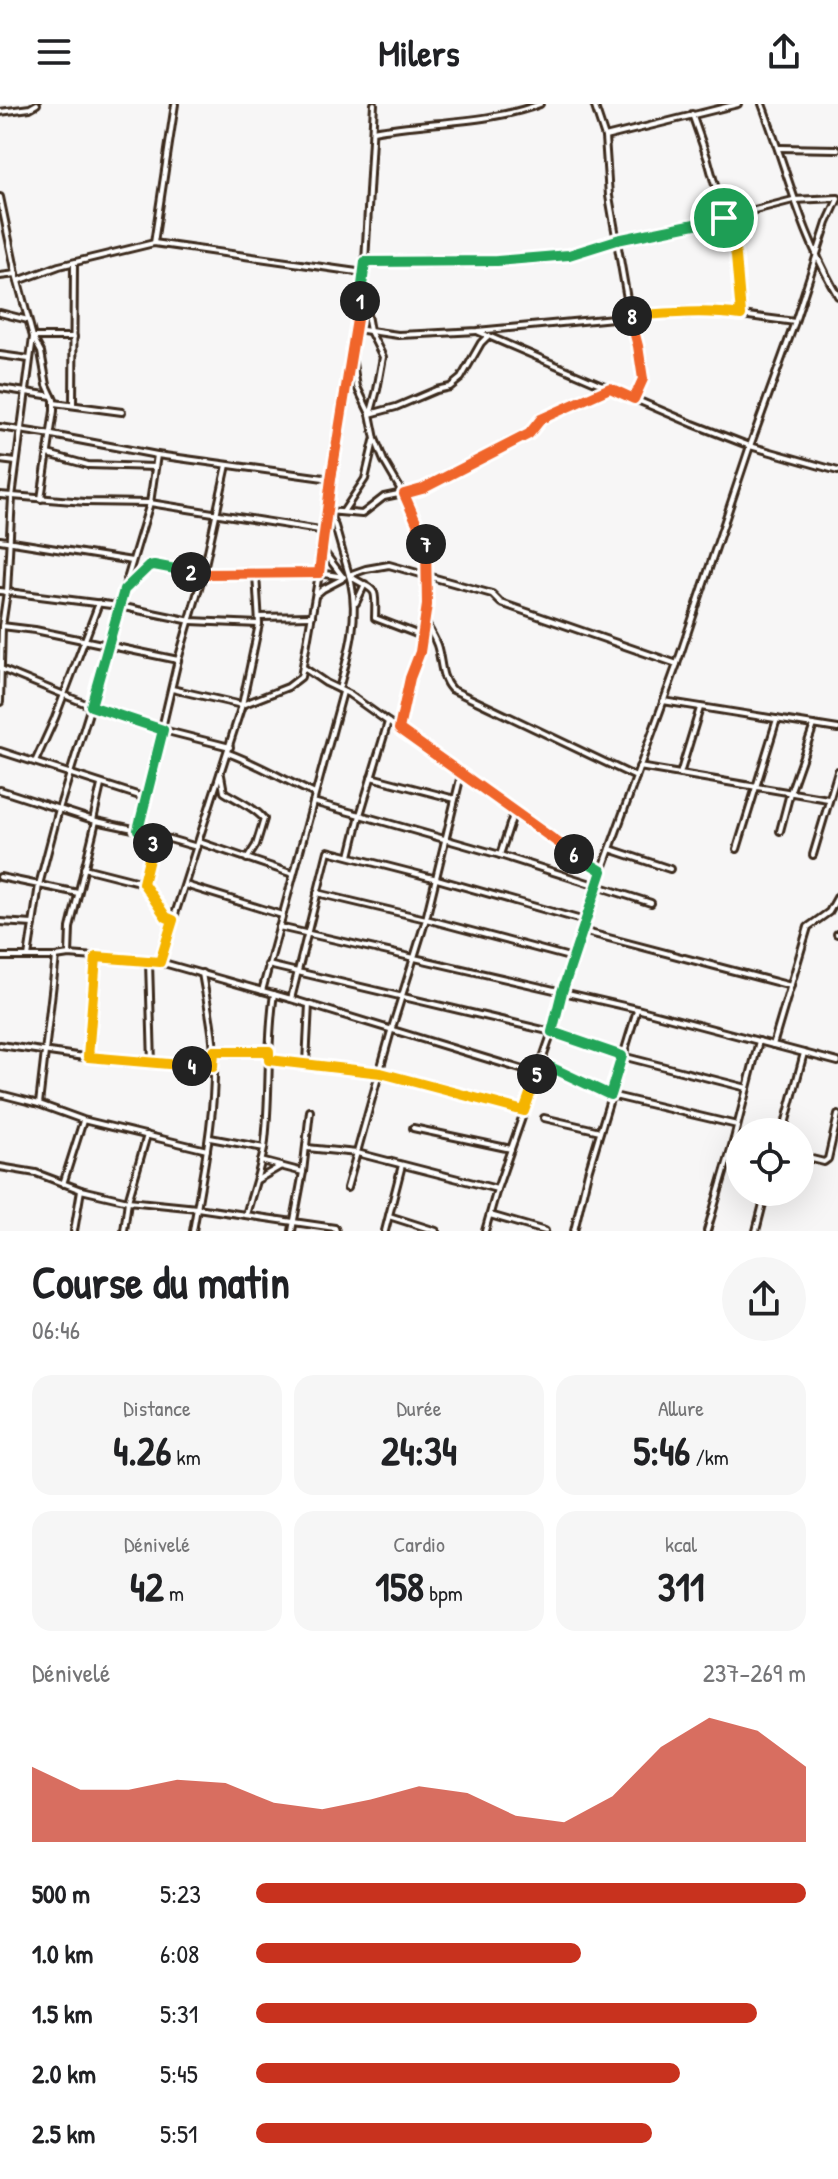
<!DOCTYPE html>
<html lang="fr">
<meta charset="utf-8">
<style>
body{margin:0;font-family:"Patrick Hand",sans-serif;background:#f6f6f6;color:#202124;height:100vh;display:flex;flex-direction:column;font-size:30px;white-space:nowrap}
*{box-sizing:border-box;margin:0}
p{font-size:26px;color:#757577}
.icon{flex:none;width:44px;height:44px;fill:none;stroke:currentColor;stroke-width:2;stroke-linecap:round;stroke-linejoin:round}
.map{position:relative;height:1127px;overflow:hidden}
.panel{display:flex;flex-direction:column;background:#fff;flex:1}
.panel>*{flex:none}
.fabs{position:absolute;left:726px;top:1014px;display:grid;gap:16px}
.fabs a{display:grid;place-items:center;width:88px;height:88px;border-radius:50%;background:#fff;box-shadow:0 8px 32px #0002;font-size:40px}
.pin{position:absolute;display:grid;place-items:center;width:68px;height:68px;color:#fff;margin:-34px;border:4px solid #fff;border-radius:50%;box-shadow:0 2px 8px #0007}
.km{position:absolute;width:40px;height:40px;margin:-20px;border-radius:50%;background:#222;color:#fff;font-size:22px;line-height:40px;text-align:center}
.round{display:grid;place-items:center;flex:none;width:84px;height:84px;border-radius:42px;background:#f6f6f6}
.headline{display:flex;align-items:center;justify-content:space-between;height:136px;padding:0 32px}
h1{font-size:44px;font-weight:700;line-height:60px}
.figures{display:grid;grid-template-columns:repeat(3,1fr);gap:12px;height:136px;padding:8px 32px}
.figures div{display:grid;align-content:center;border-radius:20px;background:#f6f6f6;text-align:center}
.figures b{font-size:40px;font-weight:700}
.figures small{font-size:22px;font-weight:400}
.figures p{font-size:22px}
.chart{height:224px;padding:16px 32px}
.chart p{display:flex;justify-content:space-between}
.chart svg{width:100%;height:144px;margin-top:8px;fill:#c8321e;opacity:.7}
ul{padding:0 32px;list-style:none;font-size:26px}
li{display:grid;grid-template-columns:128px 96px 1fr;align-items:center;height:60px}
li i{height:20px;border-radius:10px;background:#c8321e}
header{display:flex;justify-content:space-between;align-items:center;height:104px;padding:0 32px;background:#fff;font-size:36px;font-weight:700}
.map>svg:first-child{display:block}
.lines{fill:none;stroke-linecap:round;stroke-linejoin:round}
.minor-casing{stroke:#3b2a1e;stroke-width:10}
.minor{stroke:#fff;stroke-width:4}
.split-1-casing{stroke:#fff;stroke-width:16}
.split-2-casing{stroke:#fff;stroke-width:16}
.split-3-casing{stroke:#fff;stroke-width:16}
.split-4-casing{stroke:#fff;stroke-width:16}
.split-5-casing{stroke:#fff;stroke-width:16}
.split-6-casing{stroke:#fff;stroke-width:16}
.split-7-casing{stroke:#fff;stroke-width:16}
.split-8-casing{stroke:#fff;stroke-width:16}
.split-9-casing{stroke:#fff;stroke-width:16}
.split-1{stroke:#22a559;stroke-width:10}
.split-2{stroke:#f0652b;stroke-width:10}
.split-3{stroke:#22a559;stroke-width:10}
.split-4{stroke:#f5b400;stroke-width:10}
.split-5{stroke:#f5b400;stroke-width:10}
.split-6{stroke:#22a559;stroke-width:10}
.split-7{stroke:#f0652b;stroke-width:10}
.split-8{stroke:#f0652b;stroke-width:10}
.split-9{stroke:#f5b400;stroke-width:10}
</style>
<header><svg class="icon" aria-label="menu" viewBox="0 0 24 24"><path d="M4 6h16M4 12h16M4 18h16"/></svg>Milers<svg class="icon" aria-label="share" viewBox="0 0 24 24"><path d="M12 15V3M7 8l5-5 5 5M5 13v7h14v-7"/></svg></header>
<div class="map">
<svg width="838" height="1127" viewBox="0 0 838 1127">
<rect width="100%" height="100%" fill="#f7f6f6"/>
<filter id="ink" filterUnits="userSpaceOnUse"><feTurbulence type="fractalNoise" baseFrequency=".0125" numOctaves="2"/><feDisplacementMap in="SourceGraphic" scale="16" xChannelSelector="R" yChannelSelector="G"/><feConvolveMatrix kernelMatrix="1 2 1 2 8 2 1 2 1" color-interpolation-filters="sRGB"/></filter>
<g filter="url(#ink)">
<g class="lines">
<g class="minor-casing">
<g id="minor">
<path d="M594,0L605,33L609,92L630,212L638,242L643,275L634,295"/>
<path d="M762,0C787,66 801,130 838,192"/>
<path d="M0,8L30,4L37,0"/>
<path d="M692,10L708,56L724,114"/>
<path d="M373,27C429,17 487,20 540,0"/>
<path d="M605,33L738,0"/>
<path d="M779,44L838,45"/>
<path d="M0,93L16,170L33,233L12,393L7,488L2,522L0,598"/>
<path d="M728,113L736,152L741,211"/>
<path d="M154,139L175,0"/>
<path d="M365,158L497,157L569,151L617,136L724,114L793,96L838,94"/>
<path d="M0,172L16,170"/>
<path d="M18,177L59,162L154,139L364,169"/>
<path d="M363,189L370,227L383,253L377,286L371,308"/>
<path d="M0,209L28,216"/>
<path d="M356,225L398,231L422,230L477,227L666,209L718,208L795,218"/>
<path d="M479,228L693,320L750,342L838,367"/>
<path d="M0,251L29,255"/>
<path d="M353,259L357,283L370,310L375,335L384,357L412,405L426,439L427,501L420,548L410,574L399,625"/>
<path d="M0,284L52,292"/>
<path d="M54,299L122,308"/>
<path d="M73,301L74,159"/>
<path d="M370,310L396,303L436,286L450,283L461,274L481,239L488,232"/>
<path d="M0,323L52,331L157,351L331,375"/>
<path d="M48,350L88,361L155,363"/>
<path d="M0,356L16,358"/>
<path d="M0,391L85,398L150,399L326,427"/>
<path d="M41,395L54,307V296L47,281L41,248L33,233H74"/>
<path d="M343,408L365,375L374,337"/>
<path d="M0,436L132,457"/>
<path d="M324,448L343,473"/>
<path d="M349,471L366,465L389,461L492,490L501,499L677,560"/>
<path d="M351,473C377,489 376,481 375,514L422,532"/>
<path d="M351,478L335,422L328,407L362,410L384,393L422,385L529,330L541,315L610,284"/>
<path d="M125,485L149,462L154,461L203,470L319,469L344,473"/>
<path d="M0,487L119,502L191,517L259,520"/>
<path d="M316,491L323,485L342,475"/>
<path d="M356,499L365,480"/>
<path d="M259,513L312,512"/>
<path d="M425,518C429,525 434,533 437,541C442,556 440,573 451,585L636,673"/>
<path d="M2,522L35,526L178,556"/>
<path d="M304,564L326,579L349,590L514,708L602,767"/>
<path d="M1,565L91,602L163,626L230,643"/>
<path d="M172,585L242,601L288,583L301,573L323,447L331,375L352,254L365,158L374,0"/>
<path d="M339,585C349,548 359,515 351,478"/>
<path d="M663,597L838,625"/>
<path d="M0,647L146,694"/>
<path d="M228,649C258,660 286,677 315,690"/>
<path d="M35,658L55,614L99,499"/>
<path d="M639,663L828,695"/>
<path d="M680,670L700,604"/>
<path d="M221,671L224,688C237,696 254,703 264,715L256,741L247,755"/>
<path d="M461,671L426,815L573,854"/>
<path d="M371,673L455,695"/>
<path d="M0,686L96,717L138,726L197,743"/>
<path d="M313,698L360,711L388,618"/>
<path d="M93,716L101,681"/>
<path d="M138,726L178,556L203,470L227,361"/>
<path d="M780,727L790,689L814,621"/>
<path d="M199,738L293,770"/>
<path d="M610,745L670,765"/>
<path d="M737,745L777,615"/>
<path d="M500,751L514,708"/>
<path d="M813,751L838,667"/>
<path d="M350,752L360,711L500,751L651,799"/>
<path d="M84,764L143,779L166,813L173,816"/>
<path d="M0,773L78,789"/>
<path d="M143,779L155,731"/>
<path d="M185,781L282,811"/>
<path d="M317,789L426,815L391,927L347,1084"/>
<path d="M0,818L33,820"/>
<path d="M279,823L637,905L838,958"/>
<path d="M582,827L791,882"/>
<path d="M837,830H838"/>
<path d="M69,851L70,824L96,717"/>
<path d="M0,853H56L69,851L160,858L291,895L537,970"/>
<path d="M28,853L39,781L59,705L91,602L119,502L150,399L157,351"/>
<path d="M160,857L242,601L259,520L256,470"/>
<path d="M149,858L152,960"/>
<path d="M268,861L552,928L622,952L747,984"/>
<path d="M262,887L343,588"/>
<path d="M291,895L328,747L437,775L585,817"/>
<path d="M0,941L98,955L212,963"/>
<path d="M773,941L808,823L829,808L838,792"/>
<path d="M214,947H269"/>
<path d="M88,953L96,853"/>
<path d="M269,956L381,969L524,1007"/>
<path d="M306,959L309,900"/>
<path d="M542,959L610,991L737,1021"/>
<path d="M0,990L39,1000L83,1016L207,1046"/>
<path d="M39,1000L56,853"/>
<path d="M544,1014L600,1027"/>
<path d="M413,1024L511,1045"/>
<path d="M783,1028L804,949"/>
<path d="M210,1034L264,1044"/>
<path d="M307,1044L357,1049L497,1085"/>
<path d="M800,1052L824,1058L828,1055L838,1011"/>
<path d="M261,1057L303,1068"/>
<path d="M0,1063L36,1069L81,1086L128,1097L197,1104L335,1124L336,1127"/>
<path d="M257,1076L281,1062"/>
<path d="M63,1080L83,1017"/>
<path d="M246,1111C252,1089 260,1067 264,1045C271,994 266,941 274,890"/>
<path d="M490,1111L545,1127"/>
<path d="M389,1112L436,1127"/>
<path d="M74,1127L81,1086"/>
<path d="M124,1127L128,1097L147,1031"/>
<path d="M193,1127C203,1068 216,1009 214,949C213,922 206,895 202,869"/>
<path d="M292,1127L303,1068L310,1007"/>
<path d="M385,1127L402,1061"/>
<path d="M485,1127L497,1085L552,928L562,888L602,767L677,560L750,342L795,218L827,119L838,95"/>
<path d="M574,1127L588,1068L637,906"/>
<path d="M707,1127L734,1035L759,937"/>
<path d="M756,1127L766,1088"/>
</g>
</g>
<use href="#minor" class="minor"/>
</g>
</g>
<g class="lines" filter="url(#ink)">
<g class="split-1-casing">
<path id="split-1" d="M360,197L365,158L497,157L569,151L617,136L724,114"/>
</g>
<g class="split-2-casing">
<path id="split-2" d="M191,468L203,470L319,469L331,375L360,197"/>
</g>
<g class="split-3-casing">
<path id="split-3" d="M153,739L155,731L138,726L163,626L91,602L124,486L149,462L154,461L191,468"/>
</g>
<g class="split-4-casing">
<path id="split-4" d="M153,739L143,779L166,813L173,816L160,858L96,853L88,953L192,962"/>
</g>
<g class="split-5-casing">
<path id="split-5" d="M192,962L213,963L214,947H269V956L381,969L524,1007L537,970"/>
</g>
<g class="split-6-casing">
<path id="split-6" d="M537,970L542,959L610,991L622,952L552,928L562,888L602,767L574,750"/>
</g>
<g class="split-7-casing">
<path id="split-7" d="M426,440L427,501L420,548L410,574L399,625L574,750"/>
</g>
<g class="split-8-casing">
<path id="split-8" d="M426,440L404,390L422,385L529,330L541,315L610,284L634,295L643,275L638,242L630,212H632"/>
</g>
<g class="split-9-casing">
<path id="split-9" d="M632,212C669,209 705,206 741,211L736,152L728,113L724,114"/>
</g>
<use href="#split-1" class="split-1"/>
<use href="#split-2" class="split-2"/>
<use href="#split-3" class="split-3"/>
<use href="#split-4" class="split-4"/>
<use href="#split-5" class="split-5"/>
<use href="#split-6" class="split-6"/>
<use href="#split-7" class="split-7"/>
<use href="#split-8" class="split-8"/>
<use href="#split-9" class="split-9"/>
</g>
</svg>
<div class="fabs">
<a><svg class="icon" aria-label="locate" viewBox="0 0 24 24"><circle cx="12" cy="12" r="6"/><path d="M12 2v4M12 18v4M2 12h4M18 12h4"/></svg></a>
</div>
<div class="pin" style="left:724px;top:114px;background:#1e9e55"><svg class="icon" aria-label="arrive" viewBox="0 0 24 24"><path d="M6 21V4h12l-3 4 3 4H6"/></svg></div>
<b class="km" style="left:360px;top:197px">1</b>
<b class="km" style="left:191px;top:468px">2</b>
<b class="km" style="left:153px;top:739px">3</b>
<b class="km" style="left:192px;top:962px">4</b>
<b class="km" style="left:537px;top:970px">5</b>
<b class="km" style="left:574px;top:750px">6</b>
<b class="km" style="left:426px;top:440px">7</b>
<b class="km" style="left:632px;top:212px">8</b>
</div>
<section class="panel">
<div class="headline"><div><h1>Course du matin</h1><p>06:46</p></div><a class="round"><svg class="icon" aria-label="share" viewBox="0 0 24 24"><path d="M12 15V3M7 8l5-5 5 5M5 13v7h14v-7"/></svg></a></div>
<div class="figures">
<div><p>Distance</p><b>4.26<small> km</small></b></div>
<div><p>Durée</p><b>24:34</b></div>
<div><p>Allure</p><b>5:46<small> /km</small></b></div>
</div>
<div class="figures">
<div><p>Dénivelé</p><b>42<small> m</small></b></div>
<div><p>Cardio</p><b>158<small> bpm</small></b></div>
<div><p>kcal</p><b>311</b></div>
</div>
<div class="chart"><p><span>Dénivelé</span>237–269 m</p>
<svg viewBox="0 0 160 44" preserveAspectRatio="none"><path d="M0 44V21L10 28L20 28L30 25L40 26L50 32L60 34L70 31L80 27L90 29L100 36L110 38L120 30L130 15L140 6L150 10L160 21V44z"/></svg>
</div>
<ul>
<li><b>500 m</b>5:23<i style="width:100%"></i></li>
<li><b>1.0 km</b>6:08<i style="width:59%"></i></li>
<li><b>1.5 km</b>5:31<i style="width:91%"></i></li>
<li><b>2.0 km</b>5:45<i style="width:77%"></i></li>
<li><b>2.5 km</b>5:51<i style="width:72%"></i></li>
</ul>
</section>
